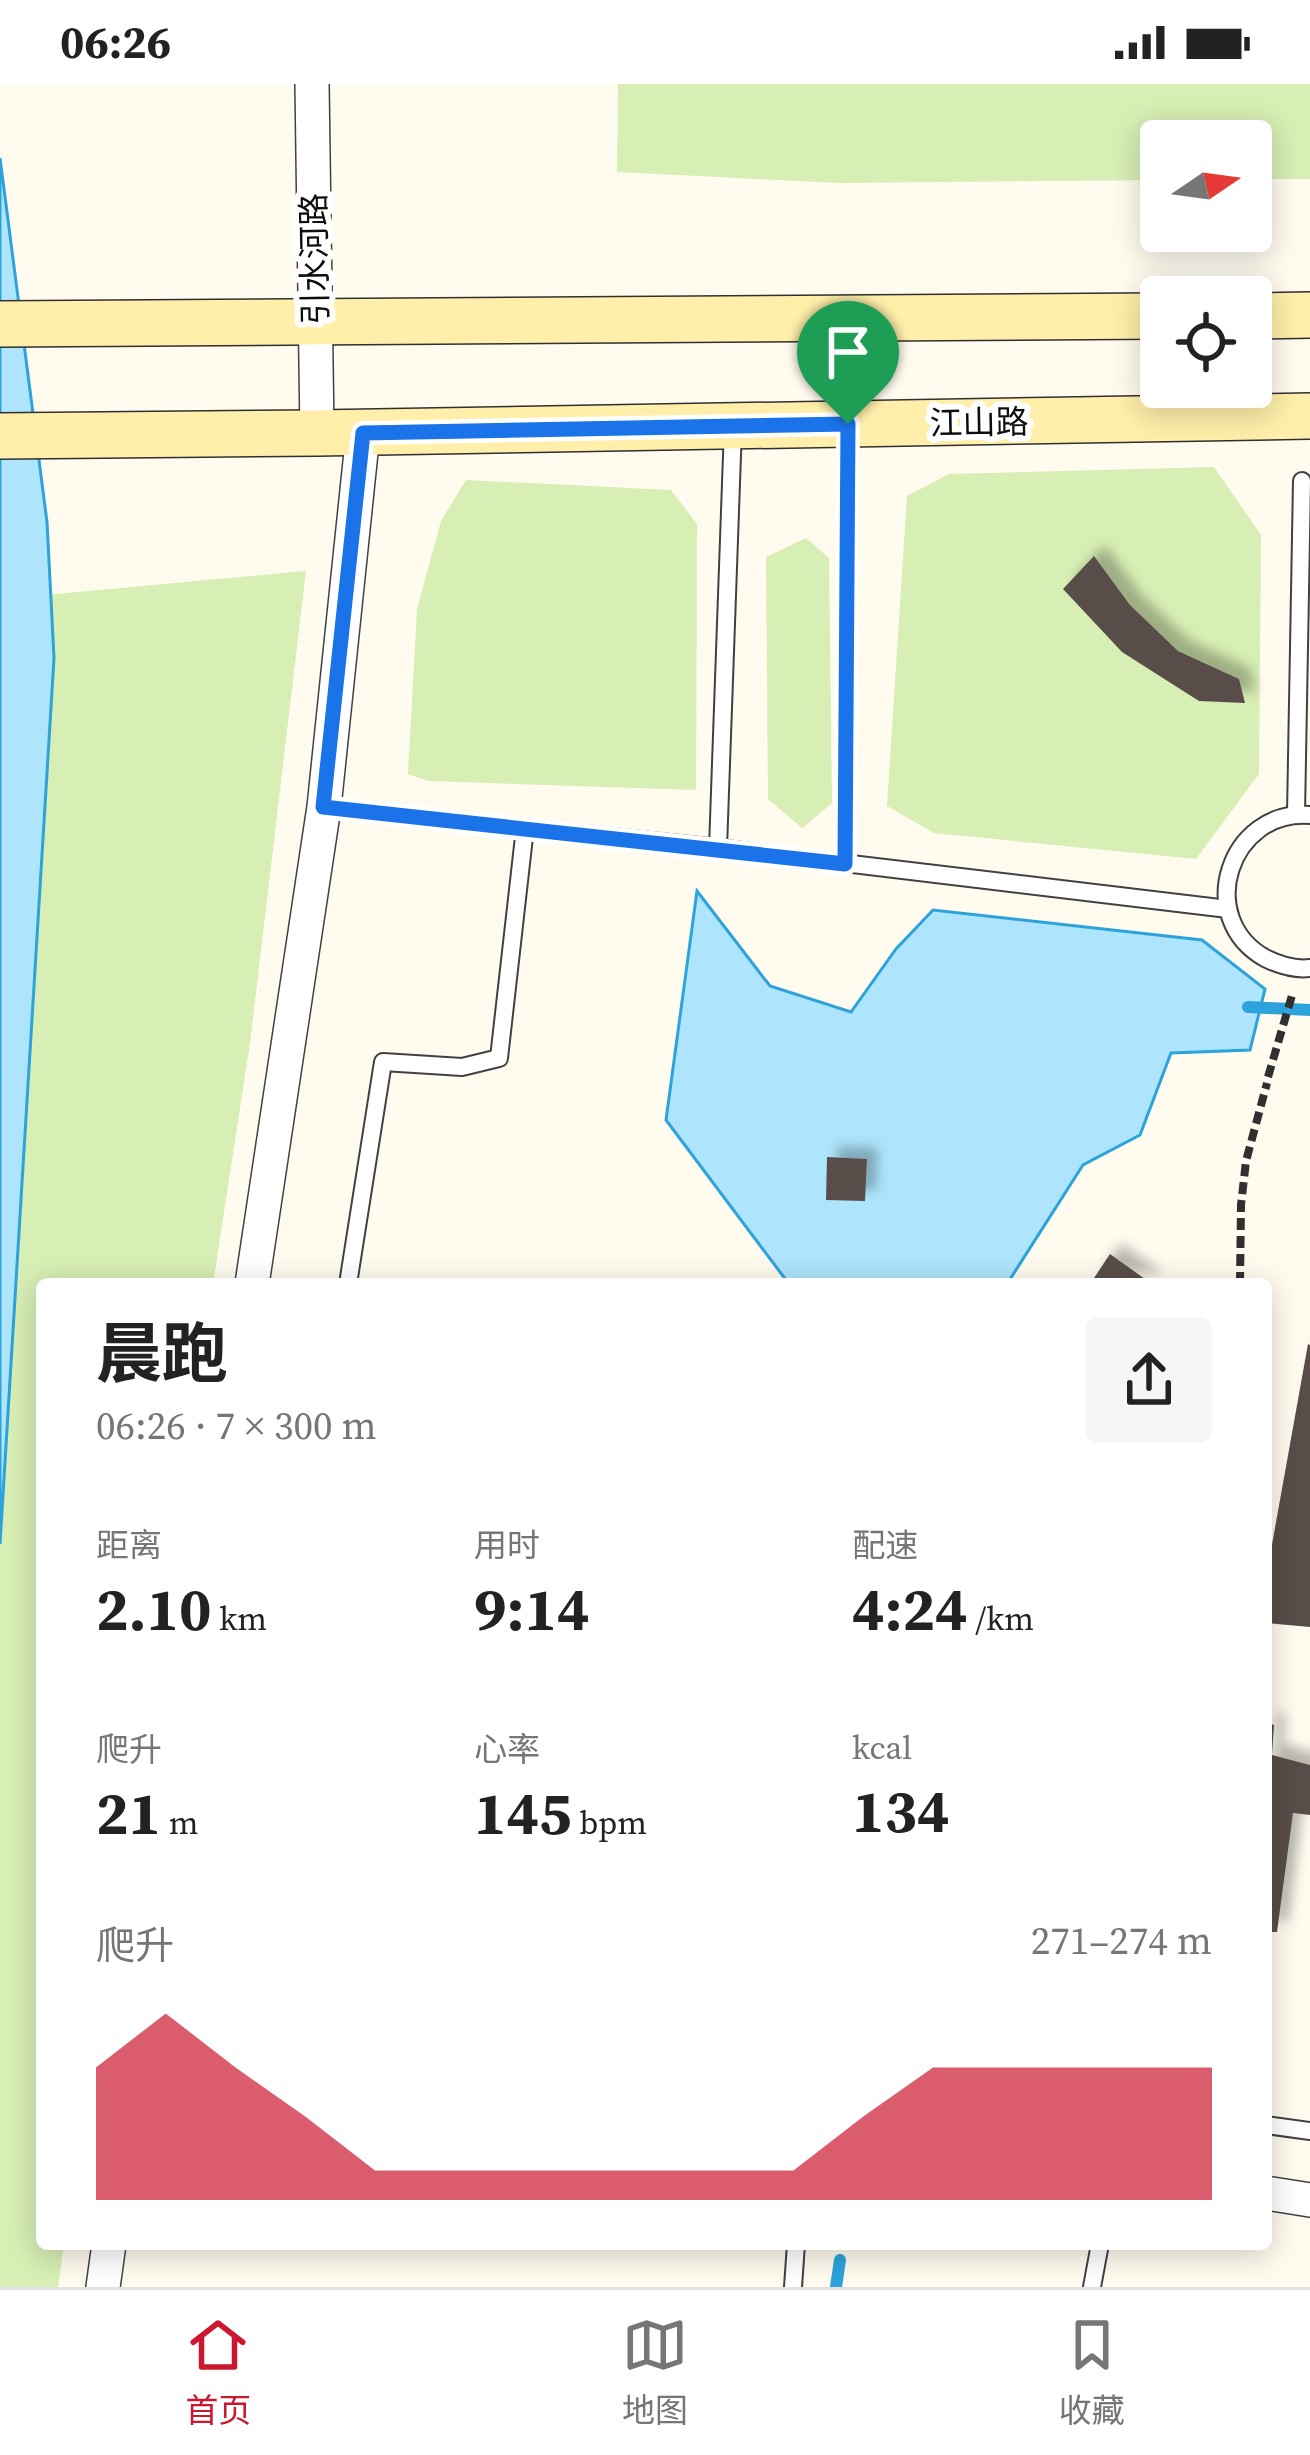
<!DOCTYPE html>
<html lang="zh">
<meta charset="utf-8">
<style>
body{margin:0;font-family:"Source Serif 4","Noto Sans SC",serif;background:#f6f6f6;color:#222;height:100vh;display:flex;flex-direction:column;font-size:45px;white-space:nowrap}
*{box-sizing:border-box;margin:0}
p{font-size:39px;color:#767676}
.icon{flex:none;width:66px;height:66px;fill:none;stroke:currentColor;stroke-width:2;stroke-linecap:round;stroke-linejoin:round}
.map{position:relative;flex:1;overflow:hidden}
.panel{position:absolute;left:36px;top:1194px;width:1236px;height:972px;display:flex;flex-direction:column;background:#fff;border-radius:12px;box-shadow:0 6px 30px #0003}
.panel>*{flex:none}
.needle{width:78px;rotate:77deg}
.controls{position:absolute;left:1140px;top:36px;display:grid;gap:24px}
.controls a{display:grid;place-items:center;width:132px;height:132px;border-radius:12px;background:#fff;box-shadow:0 6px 30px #0003;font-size:60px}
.pin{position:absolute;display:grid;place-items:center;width:102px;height:102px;color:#fff;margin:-123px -51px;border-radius:50% 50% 50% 0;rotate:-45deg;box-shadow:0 0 12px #0007}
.pin .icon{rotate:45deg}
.round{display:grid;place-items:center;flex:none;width:126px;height:126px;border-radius:12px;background:#f6f6f6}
.overview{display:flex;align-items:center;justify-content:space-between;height:204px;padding:0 60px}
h1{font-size:66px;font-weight:700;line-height:90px}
.metrics{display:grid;grid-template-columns:repeat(3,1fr);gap:18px;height:204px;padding:12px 60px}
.metrics div{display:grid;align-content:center}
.metrics b{font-size:60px;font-weight:700}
.metrics small{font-size:33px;font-weight:400}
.metrics p{font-size:33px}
.chart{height:336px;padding:24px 60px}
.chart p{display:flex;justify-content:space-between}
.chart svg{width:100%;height:216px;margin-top:12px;fill:#cc182f;opacity:.7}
.status{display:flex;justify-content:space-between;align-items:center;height:84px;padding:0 60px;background:#fff;direction:ltr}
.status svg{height:33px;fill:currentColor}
.tab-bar{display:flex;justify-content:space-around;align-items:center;height:168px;border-top:3px solid #e0e0e0;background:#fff;font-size:33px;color:#767676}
.tab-bar a{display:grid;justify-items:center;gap:6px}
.tab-bar .active{color:#cc182f}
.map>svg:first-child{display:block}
.green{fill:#d7eeb4}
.water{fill:#aee5fc;stroke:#2da3db;stroke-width:3}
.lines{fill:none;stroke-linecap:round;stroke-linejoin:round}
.stream{stroke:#2da3db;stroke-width:12}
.building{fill:#584e49;filter:url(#shadow)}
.service-casing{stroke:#414141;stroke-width:20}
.minor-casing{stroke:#414141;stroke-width:36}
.secondary-casing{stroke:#303030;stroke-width:48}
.path{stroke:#303030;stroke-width:8;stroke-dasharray:12 6;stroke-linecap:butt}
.service{stroke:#fff;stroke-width:16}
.minor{stroke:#fff;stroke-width:33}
.secondary{stroke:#ffefaa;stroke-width:45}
.route-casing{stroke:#fff;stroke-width:24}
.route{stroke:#1a73e8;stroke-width:15}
.labels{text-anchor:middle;stroke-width:12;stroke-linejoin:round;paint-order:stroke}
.street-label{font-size:33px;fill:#0e0e0e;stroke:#fff}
</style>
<div class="status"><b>06:26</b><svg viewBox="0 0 49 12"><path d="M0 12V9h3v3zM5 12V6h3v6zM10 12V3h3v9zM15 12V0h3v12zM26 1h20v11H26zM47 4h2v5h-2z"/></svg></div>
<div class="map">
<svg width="1310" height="2203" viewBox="0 0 1310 2203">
<defs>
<filter id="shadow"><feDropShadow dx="11" dy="-11" stdDeviation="6" flood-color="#0004"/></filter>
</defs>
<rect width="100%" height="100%" fill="#fffbef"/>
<g class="green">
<path d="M618,0H1310V95H1251V57H1161V96L840,99L617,88Z"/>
<path d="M1214,383L1261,451L1259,690L1196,775L934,749L887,722L907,412L949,390Z"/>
<path d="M466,396L671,406L697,440L696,706L428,697L408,690L417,525L441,437Z"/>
<path d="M806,454L829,474L832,719L802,744L768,715L766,473Z"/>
<path d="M306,487L250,959L213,1200H42V2160H64L58,2203H0V842L45,511Z"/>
</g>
<g class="water">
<path d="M0,74L47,438L54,574L0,1460Z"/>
<path d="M697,807L770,902L851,928L896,865L933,826L1202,856L1265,905L1250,966L1171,969L1140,1051L1083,1081L1007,1200H789L666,1036Z"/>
</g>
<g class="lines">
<g class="stream">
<path d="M1248,923L1310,926"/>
<path d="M836,2203L840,2176"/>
</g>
</g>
<g class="building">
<path d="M1094,472L1130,521L1178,567L1239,595L1245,619L1199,617L1122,568L1063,505Z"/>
<path d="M827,1073L867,1075L865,1117L826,1116Z"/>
<path d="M1110,1170L1152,1200H1090Z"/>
<path d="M1308,1260L1310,1261V1543L1266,1539V1494Z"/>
<path d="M1266,1639L1274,1641L1272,1671L1310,1681V1731L1293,1729L1277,1848H1266Z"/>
</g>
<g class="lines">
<g class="service-casing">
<g id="service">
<path d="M324,723L718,764L1228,825"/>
<path d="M1296,730L1302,397"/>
<path d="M1310,731C1229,725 1194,834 1265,874C1279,881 1294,886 1310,884"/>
<path d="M718,764L733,343"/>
<path d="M845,780L848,341"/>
<path d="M348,1200L383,978L462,983L499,974L525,744"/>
<path d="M1266,2041L1310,2047"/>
<path d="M793,2203L796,2160"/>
<path d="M1092,2203L1100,2160"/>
</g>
</g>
<g class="minor-casing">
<g id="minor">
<path d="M312,0L317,349"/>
<path d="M252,1200L324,723L363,349"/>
<path d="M1266,2109L1310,2116"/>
<path d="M103,2203L109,2160"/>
</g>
</g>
<g class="secondary-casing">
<g id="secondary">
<path d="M1251,232L1310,231"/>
<path d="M0,240L1161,232"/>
<path d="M0,352L317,349L1310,332"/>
</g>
</g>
<g class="path">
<path d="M1268,993L1293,908"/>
<path d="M1240,1200L1241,1121L1246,1077L1267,999"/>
</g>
<use href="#service" class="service"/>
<use href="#minor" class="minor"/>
<use href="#secondary" class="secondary"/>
</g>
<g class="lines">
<g class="route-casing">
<path id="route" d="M848,340L845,780L323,723L363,349Z"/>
</g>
<use href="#route" class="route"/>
</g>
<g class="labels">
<g class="street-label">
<text transform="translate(314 175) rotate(-91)" y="12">引水河路</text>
<text transform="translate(979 338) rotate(-1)" y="12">江山路</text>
</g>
</g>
</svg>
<div class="controls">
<a><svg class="needle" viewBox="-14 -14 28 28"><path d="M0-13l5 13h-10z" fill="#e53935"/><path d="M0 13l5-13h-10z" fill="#767676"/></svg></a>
<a><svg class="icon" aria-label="locate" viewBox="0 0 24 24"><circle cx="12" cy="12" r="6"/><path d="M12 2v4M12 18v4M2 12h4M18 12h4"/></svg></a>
</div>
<div class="pin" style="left:848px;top:340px;background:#1e9e55"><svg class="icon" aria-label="arrive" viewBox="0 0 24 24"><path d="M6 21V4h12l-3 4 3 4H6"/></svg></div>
<section class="panel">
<div class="overview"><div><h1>晨跑</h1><p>06:26 · 7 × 300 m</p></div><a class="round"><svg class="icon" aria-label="share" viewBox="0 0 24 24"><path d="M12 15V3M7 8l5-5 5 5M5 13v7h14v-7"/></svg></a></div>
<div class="metrics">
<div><p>距离</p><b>2.10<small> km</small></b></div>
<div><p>用时</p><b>9:14</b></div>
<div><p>配速</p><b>4:24<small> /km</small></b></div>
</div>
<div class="metrics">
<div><p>爬升</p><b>21<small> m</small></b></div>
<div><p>心率</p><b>145<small> bpm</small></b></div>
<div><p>kcal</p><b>134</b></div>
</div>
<div class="chart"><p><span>爬升</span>271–274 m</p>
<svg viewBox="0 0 160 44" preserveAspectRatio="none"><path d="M0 44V17L10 6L20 17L30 27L40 38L50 38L60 38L70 38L80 38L90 38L100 38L110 27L120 17L130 17L140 17L150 17L160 17V44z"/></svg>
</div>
</section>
</div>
<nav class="tab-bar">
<a class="active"><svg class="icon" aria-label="home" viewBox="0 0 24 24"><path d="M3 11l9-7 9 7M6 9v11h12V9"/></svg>首页</a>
<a><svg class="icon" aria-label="map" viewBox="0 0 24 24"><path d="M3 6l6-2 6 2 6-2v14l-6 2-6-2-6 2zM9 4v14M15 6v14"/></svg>地图</a>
<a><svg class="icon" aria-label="saved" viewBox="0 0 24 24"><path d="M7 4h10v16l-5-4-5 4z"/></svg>收藏</a>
</nav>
